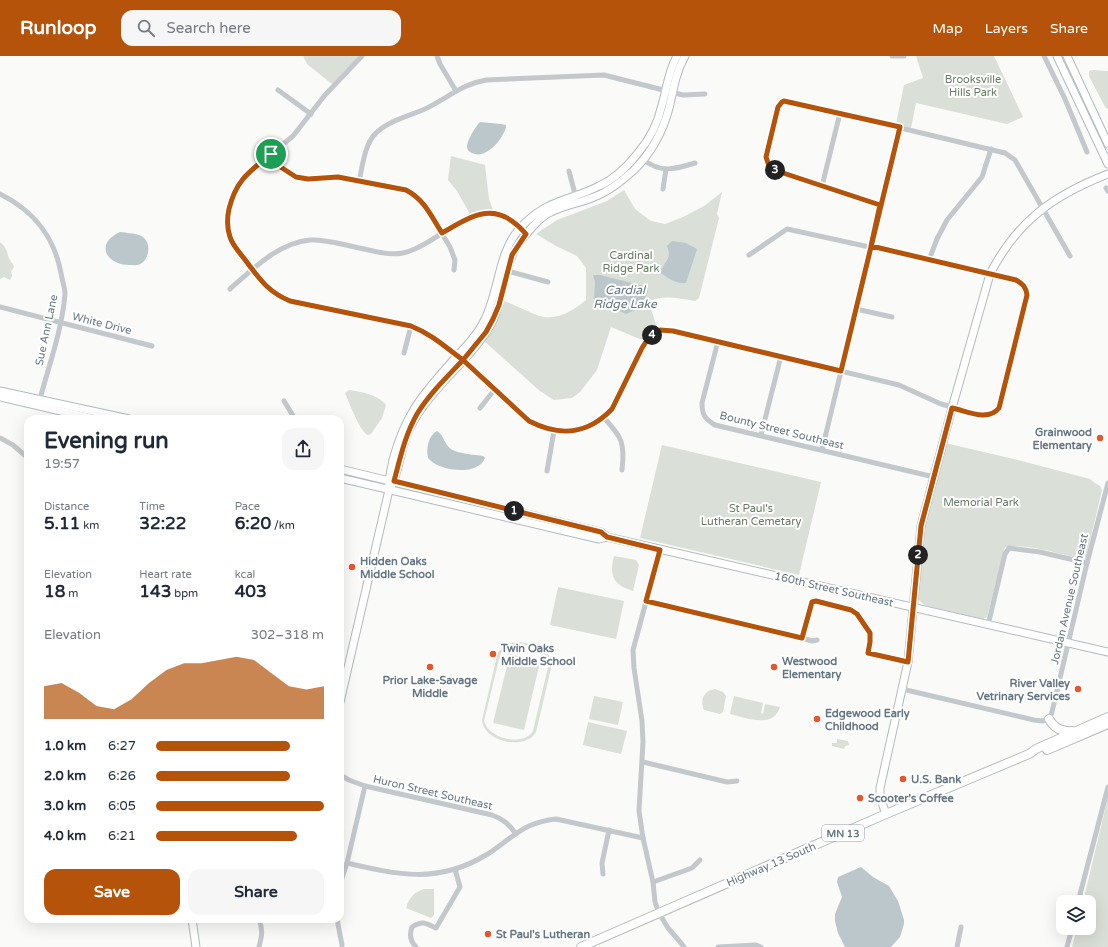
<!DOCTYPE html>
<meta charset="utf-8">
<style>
body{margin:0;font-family:"Varela Round",sans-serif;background:#f6f6f7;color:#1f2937;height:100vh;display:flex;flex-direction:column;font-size:15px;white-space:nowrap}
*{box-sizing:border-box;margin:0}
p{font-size:13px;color:#747a83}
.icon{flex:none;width:22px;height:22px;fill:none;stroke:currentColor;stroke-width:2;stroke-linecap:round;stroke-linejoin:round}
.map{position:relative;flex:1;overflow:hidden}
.sheet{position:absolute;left:24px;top:359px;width:320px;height:508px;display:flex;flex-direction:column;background:#fff;border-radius:12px;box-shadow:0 4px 16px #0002}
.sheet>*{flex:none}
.tools{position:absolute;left:1056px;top:839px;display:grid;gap:8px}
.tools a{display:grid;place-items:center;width:40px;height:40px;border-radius:8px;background:#fff;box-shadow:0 4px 16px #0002;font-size:20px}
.pin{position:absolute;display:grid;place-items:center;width:34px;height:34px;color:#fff;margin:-17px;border:2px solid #fff;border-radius:50%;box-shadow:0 1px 4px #0007}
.km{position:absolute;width:20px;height:20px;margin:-10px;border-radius:50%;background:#222;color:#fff;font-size:11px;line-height:20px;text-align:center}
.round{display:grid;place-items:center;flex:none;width:42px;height:42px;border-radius:12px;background:#f6f6f7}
.overview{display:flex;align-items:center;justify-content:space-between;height:68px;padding:0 20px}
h1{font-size:22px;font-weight:700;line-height:30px}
.figures{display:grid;grid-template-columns:repeat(3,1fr);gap:6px;height:68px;padding:4px 20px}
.figures div{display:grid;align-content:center}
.figures b{font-size:17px;font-weight:700}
.figures small{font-size:11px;font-weight:400}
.figures p{font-size:11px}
.chart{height:112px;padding:8px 20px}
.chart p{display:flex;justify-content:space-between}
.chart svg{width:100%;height:72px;margin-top:4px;fill:#b45309;opacity:.7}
.button{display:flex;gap:8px;margin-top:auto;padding:8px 20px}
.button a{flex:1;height:46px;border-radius:12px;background:#b45309;color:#fff;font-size:16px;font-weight:700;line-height:46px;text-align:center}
.button a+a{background:#f6f6f7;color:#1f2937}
ul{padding:0 20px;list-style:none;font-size:13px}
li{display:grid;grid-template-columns:64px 48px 1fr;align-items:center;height:30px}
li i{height:10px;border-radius:5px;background:#b45309}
header{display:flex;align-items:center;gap:24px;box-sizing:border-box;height:56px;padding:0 20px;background:#b45309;color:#fff}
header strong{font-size:19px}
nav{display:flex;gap:22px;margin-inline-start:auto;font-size:14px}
.search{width:280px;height:36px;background:#f6f6f7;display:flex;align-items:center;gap:10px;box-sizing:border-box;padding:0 14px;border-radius:12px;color:#747a83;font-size:15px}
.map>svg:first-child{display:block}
.green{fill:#dadfd7;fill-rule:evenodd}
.water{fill:#bbc7cb}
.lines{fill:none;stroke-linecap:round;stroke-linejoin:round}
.secondary-casing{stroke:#b3babf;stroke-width:9}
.primary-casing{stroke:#b5babe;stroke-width:10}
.street{stroke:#c3c8cc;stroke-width:5}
.secondary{stroke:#fff;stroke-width:7}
.primary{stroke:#fff;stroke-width:8}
.route-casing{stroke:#fff;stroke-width:8}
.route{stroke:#b45309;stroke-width:5}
.poi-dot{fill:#e4572e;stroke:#fff;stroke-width:1.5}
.labels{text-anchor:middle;stroke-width:4;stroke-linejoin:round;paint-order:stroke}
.shield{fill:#fff;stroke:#939fa8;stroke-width:1}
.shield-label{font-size:10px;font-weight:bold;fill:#657683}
.park-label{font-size:11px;fill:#687a64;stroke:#fff}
.street-label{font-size:11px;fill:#657683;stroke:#fff}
.poi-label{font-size:11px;font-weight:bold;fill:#657683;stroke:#fff;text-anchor:start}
.water-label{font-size:12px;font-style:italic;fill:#60757c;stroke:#fff}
</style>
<header>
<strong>Runloop</strong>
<div class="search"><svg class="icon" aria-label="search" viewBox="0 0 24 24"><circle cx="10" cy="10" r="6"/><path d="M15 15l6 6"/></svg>Search here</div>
<nav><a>Map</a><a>Layers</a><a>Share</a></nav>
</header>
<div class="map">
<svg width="1108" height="891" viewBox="0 0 1108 891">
<rect width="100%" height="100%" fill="#fafaf8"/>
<g class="green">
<path d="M303,0H359L332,28L307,8Z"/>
<path d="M916,0H994L1023,61L1007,68L916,47L911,72L896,68L904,29L923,22Z"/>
<path d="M1092,14L1108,15V53L1105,51L1089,20V15Z"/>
<path d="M451,100L485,109L489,143L494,157L490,155L471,160L457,135L448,124Z"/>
<path d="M624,134L635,153L651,165L665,168L683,161L704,150L722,136L717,158L719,162L699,242L695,245C680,243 662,238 649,246L657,272L649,277L642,284L611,271L597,314L580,336L572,342L554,344L540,335L484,285L492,273L504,245C513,248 536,260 544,261C561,263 575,253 586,244V212L577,200L556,190L536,178L557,164L607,145Z"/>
<path d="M0,186C10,194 6,202 13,208L14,211L11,215L12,220L10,224L4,221L0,223Z"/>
<path d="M349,334C362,336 377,338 386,349L382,362L371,378L368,379C360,376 349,346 345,337Z"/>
<path d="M945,387L1018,404L1090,423L1095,427L1100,430L1102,434L1086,502L1082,503C1059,498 1029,487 1005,491L987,561L983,563L924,549L918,543L922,485L926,460Z"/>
<path d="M662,389L821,426L799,519L640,482Z"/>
<path d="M614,500L636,504L639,509L633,535C613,529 609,520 614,500Z"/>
<path d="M558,531L624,545L616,583L550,569Z"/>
<path d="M516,586C531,587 550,592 552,608L536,676C525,695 484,686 482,664L498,596L506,588ZM511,589C525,588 546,592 549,607L533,675C524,691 488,683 484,665L500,599L504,592Z"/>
<path d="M510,598L540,606L524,674L493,667Z"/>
<path d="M715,633L723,636L726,640L723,656L720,658L704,654C700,644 703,635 715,633Z"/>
<path d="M594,640L623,646L618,669L589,663Z"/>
<path d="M734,640L763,647L761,657L763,658L765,648L780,651C773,673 747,662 730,658Z"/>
<path d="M588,666L627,675L621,698L583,689Z"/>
<path d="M837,683L848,685L849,689L845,690L844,693L832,690V687H837Z"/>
<path d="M1108,741V891H1072L1077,872H1089V846H1083Z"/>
<path d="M424,833H434V859L431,862L406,852C409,841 414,837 424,833Z"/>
</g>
<g class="water">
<path d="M480,66L501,68L506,69V71C503,83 486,104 472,97C469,96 467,94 467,91C467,84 474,74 478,68Z"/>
<path d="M120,176C126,177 133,177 139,179C151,183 151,200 142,207C138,210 134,209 130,209C105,209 95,187 120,176Z"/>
<path d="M672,185L686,187L697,193L686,227C676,228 669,223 661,217C663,205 673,204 667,190Z"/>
<path d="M593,219H600L644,230L648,235C644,246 638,254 626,258L594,243L595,226Z"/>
<path d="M437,375C444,379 444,388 451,393C456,397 475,399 483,400L485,402C478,421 438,415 428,402C426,393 428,380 437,375Z"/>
<path d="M861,811L873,821L889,830L898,845L904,864V868L900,881L891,891H845L838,877L835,865V858L842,841L837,826L838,821Z"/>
</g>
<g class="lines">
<g class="secondary-casing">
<g id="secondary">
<path d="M1057,0L1108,108"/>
<path d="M1067,0L1108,88"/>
<path d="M0,335L129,363"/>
<path d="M0,341L95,363"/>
<path d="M340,413L601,476L607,481"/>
<path d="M340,422L599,483L607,481L1108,596"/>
<path d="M389,434C397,421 399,406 403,391C406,380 411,368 418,358C439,324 475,300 493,264C504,240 504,208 519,187C528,176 538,162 551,156C564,149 580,147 594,141C608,136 623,124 634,114C651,97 663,75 669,52C674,32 675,18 685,0"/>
<path d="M340,646L389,434C388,423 391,415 393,404C404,362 420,341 449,309C460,296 475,283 483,267C500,237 497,195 522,170C548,143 570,145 599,130C615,123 627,111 638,97C650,83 658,67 662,49C667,32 668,16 677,0"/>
<path d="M886,758L880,741V732L908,606L921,470L952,352L990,218C1017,165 1054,139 1108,118"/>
<path d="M192,863L196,891"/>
</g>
</g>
<g class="primary-casing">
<g id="primary">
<path d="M1049,663C1054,672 1061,676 1072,675"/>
<path d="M1047,694L1108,668"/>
<path d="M581,891L886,758L1029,698L1036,693L1108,661"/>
</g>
</g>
<g class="street">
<path d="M362,0L325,39L293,80L243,122L235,134L231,144L227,169L230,182L269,234L278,240L290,245L392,266L411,270L423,275L440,285L463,304L529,365C547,374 566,380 585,372C617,359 624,330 638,301C641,295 645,285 651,281C658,274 664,274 673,275L899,329L941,348L983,359H990L996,357L999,352L1027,239L1024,230L1021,227L990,218L929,204L787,173L749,199"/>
<path d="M437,0L440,8L456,35"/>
<path d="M892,0H904"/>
<path d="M1044,0L1065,43L1087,96"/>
<path d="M278,34L311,58"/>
<path d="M271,98L279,109L296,121L308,123L338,121L406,134L415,139L423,146L450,191L455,204L454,214"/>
<path d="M643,103C660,118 676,113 695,107"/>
<path d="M569,115L576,142"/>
<path d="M359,125C363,109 364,90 375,78C387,65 409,60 425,53C446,43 462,28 486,24L604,19L683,39L705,38"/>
<path d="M822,130L840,57"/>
<path d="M1106,132L1108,135"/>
<path d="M663,133L666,113"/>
<path d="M0,138C34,155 54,180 61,217C62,224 65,232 65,238C62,274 49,309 40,343"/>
<path d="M880,149L773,114C769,110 766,107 766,101L778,51L782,46L788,45L1005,97L1015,104L1070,200"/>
<path d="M929,204L937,183L947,164L982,121L991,93"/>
<path d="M504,214L548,226"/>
<path d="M230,233C253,213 278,187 310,184C325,183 340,188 355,191C370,194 388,200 403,197C414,195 423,189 433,183C466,162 494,141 526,178"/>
<path d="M0,251L152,290"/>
<path d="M856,253L892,261"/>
<path d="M718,285L702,347C702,359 705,363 715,369L934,421"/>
<path d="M404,297L411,270"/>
<path d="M284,345L295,363"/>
<path d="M480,352L495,333"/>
<path d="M604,362C622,381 625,387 622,414"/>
<path d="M761,379L781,300"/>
<path d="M0,382L13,389L28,402"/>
<path d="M822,394L900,71"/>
<path d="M547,415L554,375"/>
<path d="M660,494L633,594L634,612L642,665L643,686L639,755L643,782L653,826L655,846L659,857L668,872L681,887L684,891"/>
<path d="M646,545L802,582L812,546L816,545L851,554L857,558L870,577V586L868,597L908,606"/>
<path d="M988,569L1005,498L1009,492L1040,496L1087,507"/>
<path d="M802,582L812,585L817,584"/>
<path d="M902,633L1034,664L1042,665L1049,663L1052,656L1087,507L1108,427"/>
<path d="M643,706L727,726L737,725"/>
<path d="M340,719L349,724L365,730L492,759C503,763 509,768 516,778"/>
<path d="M347,807C398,819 438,828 486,799C501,790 514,777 529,770C538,766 547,764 556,763L643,782"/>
<path d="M603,818L602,807L609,774"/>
<path d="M653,826L692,812L700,804"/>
<path d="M340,828L347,807L365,730"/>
<path d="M1078,846L1108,731"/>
<path d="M337,863L342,889"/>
<path d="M259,891C262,880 263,874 259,863"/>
<path d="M416,891C410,885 409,879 412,871C422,864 426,867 436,872L460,831L455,813"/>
<path d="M718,891L756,889L761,891"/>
<path d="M957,891L961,871"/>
<path d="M1067,891L1072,872"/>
</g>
<use href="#secondary" class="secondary"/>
<use href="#primary" class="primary"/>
</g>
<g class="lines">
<g class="route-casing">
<path id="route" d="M271,98C249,116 236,124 229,153C227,162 227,172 230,181C233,191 243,200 249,209C262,226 269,236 290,245L411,270C433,279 444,290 463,304C447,321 429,338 417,358C405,379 400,403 394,425L601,476L607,481L660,494L646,545L802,582L812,546L816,545L851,554L857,558L870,577V586L868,597L908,606L921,470L952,352C967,355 988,366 999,352L1027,239C1026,231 1023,228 1016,224L871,190L880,149L774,114L769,110L766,101L778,51L782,46L784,45L900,71L841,315L673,275L660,274L649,281L642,292L612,353C587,379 560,381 529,365L463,304L486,276L493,263L499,249L512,199L526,178C497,144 474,158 442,177C431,160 425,144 406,134L338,121L308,123L296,121L279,110L271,98"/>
</g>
<use href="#route" class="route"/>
</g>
<g class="poi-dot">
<circle cx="1100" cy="382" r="4"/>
<circle cx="352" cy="511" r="4"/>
<circle cx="493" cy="598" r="4"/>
<circle cx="430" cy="611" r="4"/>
<circle cx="774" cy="611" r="4"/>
<circle cx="1078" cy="633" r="4"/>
<circle cx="817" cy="663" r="4"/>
<circle cx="903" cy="723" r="4"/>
<circle cx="860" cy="742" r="4"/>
<circle cx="488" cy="878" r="4"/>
</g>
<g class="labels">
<rect class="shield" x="822" y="769" width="42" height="16" rx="3"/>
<g class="shield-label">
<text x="843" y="781">MN 13</text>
</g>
<g class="park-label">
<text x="973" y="27">Brooksville<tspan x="973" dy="13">Hills Park</tspan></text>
<text x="631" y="203">Cardinal<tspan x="631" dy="13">Ridge Park</tspan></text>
<text x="981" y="450">Memorial Park</text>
<text x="751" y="456">St Paul's<tspan x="751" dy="13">Lutheran Cemetary</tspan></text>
</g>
<g class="street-label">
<text transform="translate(102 267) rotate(14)" y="4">White Drive</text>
<text transform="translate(46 274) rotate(-78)" y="4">Sue Ann Lane</text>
<text transform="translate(782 374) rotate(14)" y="4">Bounty Street Southeast</text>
<text transform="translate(834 533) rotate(13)" y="4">160th Street Southeast</text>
<text transform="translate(1069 543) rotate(-77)" y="4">Jordan Avenue Southeast</text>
<text transform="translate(433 736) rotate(13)" y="4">Huron Street Southeast</text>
<text transform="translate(771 808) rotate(-23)" y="4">Highway 13 South</text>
</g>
<g class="poi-label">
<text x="1092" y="380" text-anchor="end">Grainwood<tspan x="1092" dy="13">Elementary</tspan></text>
<text x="360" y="509">Hidden Oaks<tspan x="360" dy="13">Middle School</tspan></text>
<text x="501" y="596">Twin Oaks<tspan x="501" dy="13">Middle School</tspan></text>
<text x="782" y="609">Westwood<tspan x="782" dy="13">Elementary</tspan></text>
<text x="430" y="628" text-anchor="middle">Prior Lake-Savage<tspan x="430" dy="13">Middle</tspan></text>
<text x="1070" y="631" text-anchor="end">River Valley<tspan x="1070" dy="13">Vetrinary Services</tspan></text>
<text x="825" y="661">Edgewood Early<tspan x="825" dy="13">Childhood</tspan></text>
<text x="911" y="727">U.S. Bank</text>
<text x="868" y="746">Scooter's Coffee</text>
<text x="496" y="882">St Paul's Lutheran</text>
</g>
<g class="water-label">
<text x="625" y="238">Cardial<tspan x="625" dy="14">Ridge Lake</tspan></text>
</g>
</g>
</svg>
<div class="tools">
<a><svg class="icon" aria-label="layers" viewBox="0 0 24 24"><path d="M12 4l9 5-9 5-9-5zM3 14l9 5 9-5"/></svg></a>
</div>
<div class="pin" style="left:271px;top:98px;background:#1e9e55"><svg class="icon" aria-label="arrive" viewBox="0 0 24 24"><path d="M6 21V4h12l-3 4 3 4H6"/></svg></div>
<b class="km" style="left:514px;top:455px">1</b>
<b class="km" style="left:918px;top:499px">2</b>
<b class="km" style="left:775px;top:114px">3</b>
<b class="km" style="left:652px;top:279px">4</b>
<section class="sheet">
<div class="overview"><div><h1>Evening run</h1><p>19:57</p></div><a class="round"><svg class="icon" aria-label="share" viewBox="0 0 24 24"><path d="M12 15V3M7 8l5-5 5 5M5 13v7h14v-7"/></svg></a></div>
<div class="figures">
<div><p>Distance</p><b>5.11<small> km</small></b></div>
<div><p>Time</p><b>32:22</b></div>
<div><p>Pace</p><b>6:20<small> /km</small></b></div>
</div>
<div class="figures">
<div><p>Elevation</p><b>18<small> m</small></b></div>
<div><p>Heart rate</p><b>143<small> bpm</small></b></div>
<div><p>kcal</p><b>403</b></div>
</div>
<div class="chart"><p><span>Elevation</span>302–318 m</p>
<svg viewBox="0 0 160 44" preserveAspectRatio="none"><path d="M0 44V24L10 22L20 28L30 36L40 38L50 32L60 22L70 14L80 10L90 10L100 8L110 6L120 8L130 16L140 24L150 26L160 24V44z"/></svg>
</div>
<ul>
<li><b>1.0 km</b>6:27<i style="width:80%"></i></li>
<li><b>2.0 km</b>6:26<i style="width:80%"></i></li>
<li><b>3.0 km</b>6:05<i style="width:100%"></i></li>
<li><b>4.0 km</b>6:21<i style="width:84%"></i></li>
</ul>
<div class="button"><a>Save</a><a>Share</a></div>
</section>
</div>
